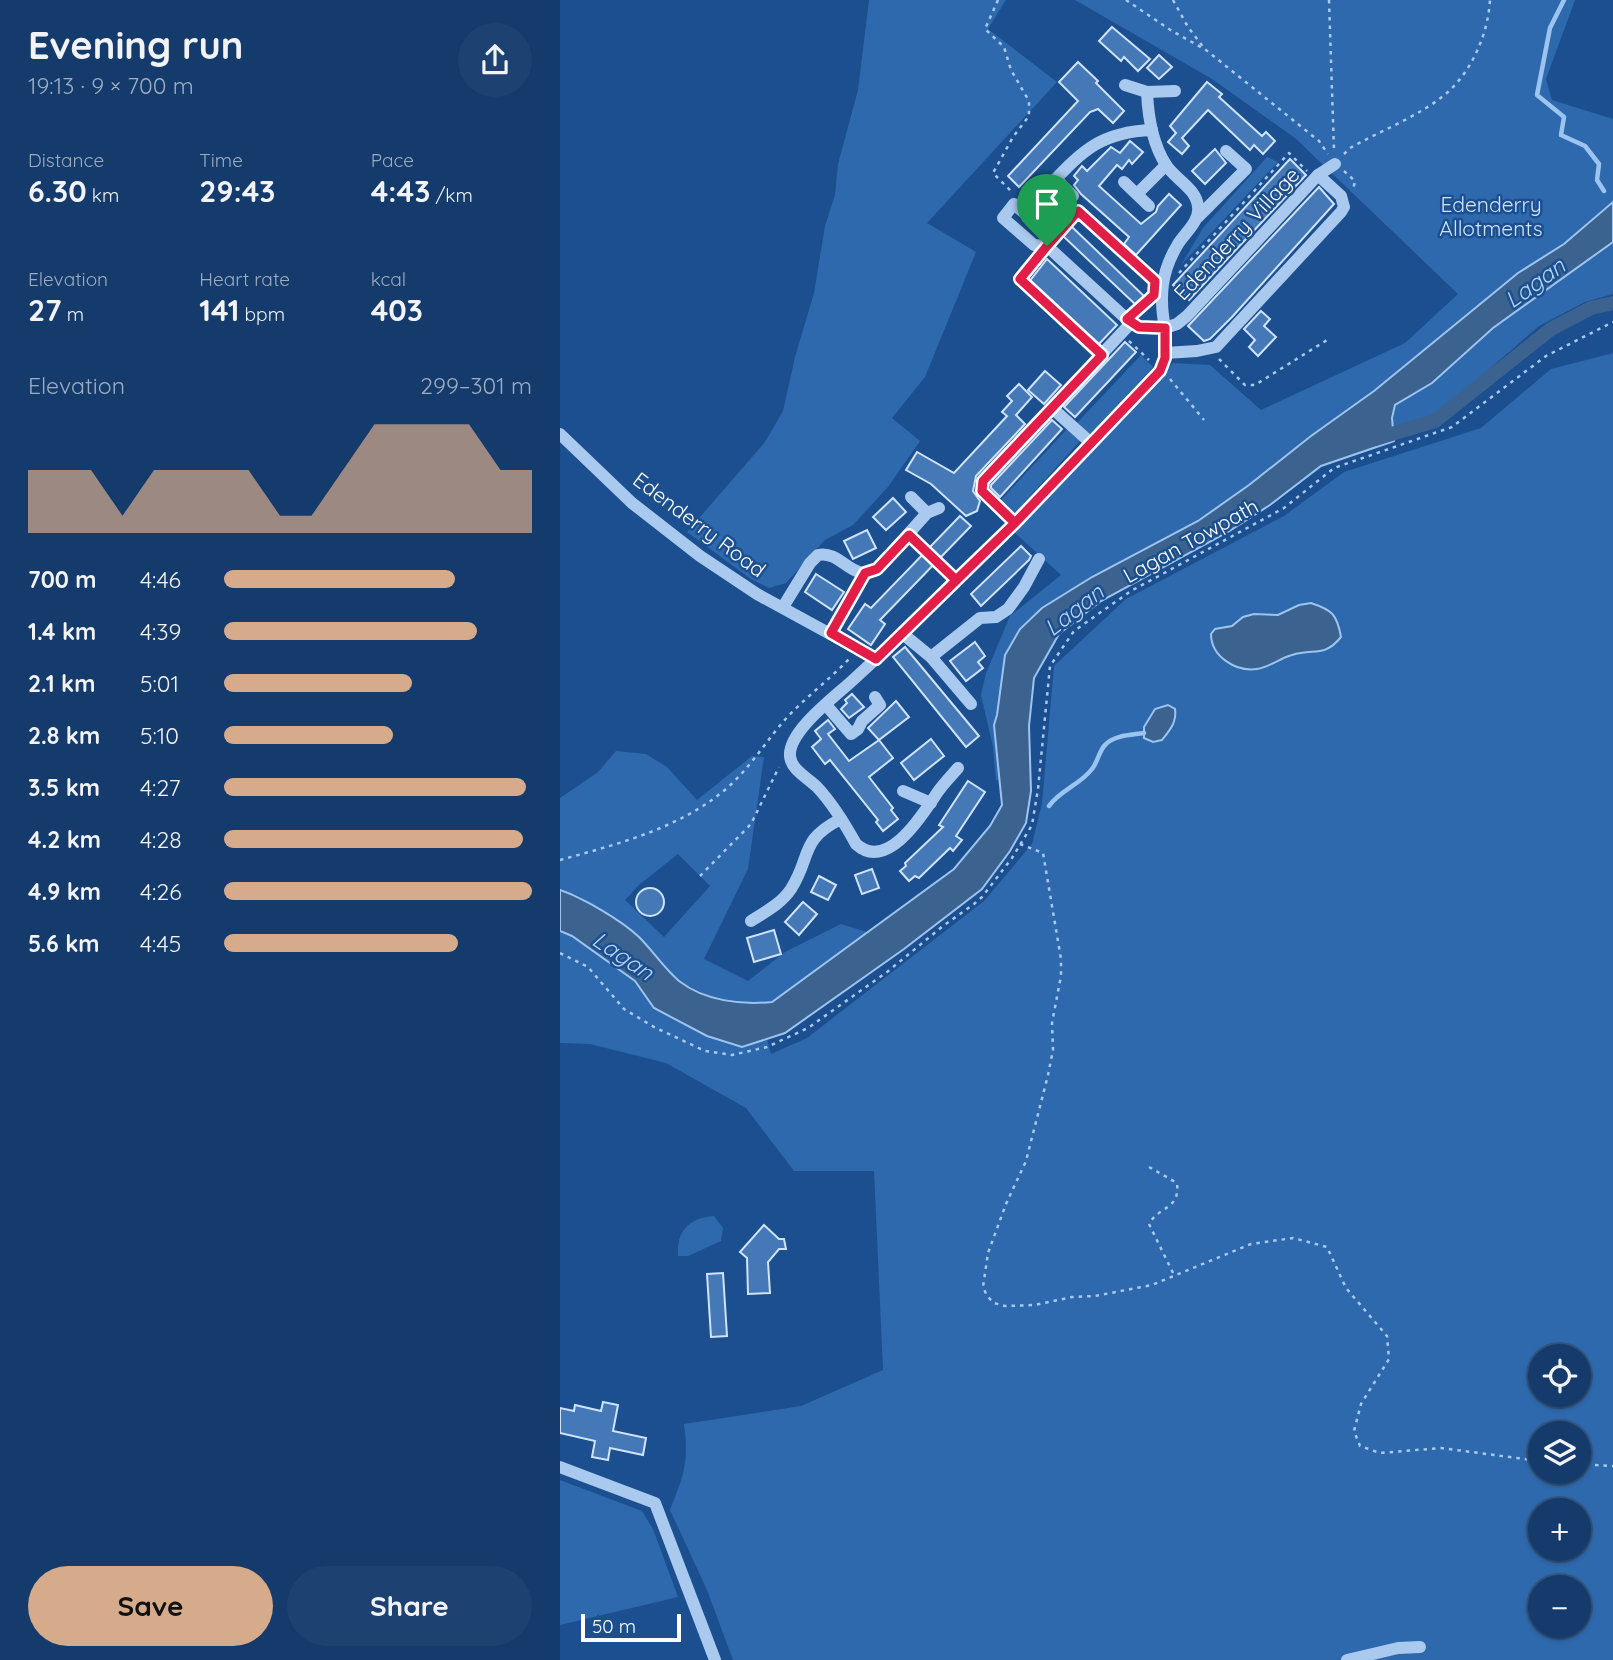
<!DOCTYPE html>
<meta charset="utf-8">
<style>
body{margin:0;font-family:Quicksand,sans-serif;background:#1d4271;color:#f1f3f6;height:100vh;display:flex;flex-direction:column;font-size:26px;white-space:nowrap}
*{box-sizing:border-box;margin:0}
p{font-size:23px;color:#9dadc1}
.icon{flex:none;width:38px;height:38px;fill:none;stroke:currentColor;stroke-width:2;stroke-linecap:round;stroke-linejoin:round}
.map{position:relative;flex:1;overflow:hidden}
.details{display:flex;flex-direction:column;background:#143b6b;width:560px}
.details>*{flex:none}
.controls{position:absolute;left:968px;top:1344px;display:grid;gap:14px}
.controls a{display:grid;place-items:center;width:63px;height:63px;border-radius:50%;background:#143b6b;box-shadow:0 2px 5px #0004,0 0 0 2px #33557e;font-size:35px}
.scale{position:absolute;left:21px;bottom:18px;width:100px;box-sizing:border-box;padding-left:7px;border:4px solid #fff;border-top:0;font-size:19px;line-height:24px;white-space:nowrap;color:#fff;-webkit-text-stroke:5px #1b4f8f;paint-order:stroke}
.pin{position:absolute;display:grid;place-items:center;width:60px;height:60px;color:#fff;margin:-72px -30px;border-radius:50% 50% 50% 0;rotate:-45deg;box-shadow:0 0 7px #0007}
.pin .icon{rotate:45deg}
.round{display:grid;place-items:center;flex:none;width:74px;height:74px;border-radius:37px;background:#1d4271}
.head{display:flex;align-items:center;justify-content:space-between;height:119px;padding:0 28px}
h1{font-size:38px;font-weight:700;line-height:52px}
.metrics{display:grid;grid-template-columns:repeat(3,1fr);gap:10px;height:119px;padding:7px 28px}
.metrics div{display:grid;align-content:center}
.metrics b{font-size:30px;font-weight:700}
.metrics small{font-size:19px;font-weight:400}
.metrics p{font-size:19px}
.chart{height:196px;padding:14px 28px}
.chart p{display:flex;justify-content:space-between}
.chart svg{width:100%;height:126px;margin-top:7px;fill:#d6ab8b;opacity:.7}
.cta{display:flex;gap:14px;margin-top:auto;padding:14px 28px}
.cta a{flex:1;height:80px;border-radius:42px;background:#d6ab8b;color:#111;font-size:28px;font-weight:700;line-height:80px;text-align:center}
.cta a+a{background:#1d4271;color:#f1f3f6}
ul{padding:0 28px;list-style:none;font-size:23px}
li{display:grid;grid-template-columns:112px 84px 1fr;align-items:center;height:52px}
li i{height:18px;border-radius:9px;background:#d6ab8b}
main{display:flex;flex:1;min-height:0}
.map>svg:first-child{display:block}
.green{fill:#2e69ad;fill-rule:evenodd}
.water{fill:#3c6290;stroke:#9cc4f0;stroke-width:2}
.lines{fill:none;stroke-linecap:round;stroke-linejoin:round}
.stream{stroke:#9cc4f0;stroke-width:4.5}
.canal{stroke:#3c6290;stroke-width:14}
.building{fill:#4478b7;stroke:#cfe3fa;stroke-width:2}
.path{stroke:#a9c9ee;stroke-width:2.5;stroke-dasharray:3.5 5;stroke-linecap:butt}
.minor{stroke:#a9c9ee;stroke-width:12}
.route-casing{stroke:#fff;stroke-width:14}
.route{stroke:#e11d48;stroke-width:9}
.labels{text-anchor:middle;stroke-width:5;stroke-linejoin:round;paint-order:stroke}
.park-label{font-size:21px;fill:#cfe3fa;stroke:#1b4f8f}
.street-label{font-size:21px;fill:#fff;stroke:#1b4f8f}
.water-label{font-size:23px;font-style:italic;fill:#b5d3f5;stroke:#1b4f8f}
</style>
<main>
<section class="details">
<div class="head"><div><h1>Evening run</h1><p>19:13 · 9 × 700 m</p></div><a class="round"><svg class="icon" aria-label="share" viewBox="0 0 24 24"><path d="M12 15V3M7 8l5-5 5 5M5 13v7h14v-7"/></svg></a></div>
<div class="metrics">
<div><p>Distance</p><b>6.30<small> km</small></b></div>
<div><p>Time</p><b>29:43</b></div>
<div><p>Pace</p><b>4:43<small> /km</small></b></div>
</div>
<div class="metrics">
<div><p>Elevation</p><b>27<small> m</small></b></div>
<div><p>Heart rate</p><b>141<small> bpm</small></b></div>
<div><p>kcal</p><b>403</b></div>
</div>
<div class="chart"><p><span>Elevation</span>299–301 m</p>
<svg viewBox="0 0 160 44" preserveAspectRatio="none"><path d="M0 44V22L10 22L20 22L30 38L40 22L50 22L60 22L70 22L80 38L90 38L100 22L110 6L120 6L130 6L140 6L150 22L160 22V44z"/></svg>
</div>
<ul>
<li><b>700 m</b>4:46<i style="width:75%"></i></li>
<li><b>1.4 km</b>4:39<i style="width:82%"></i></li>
<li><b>2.1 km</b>5:01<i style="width:61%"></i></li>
<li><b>2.8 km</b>5:10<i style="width:55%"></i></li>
<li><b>3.5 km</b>4:27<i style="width:98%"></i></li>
<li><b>4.2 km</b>4:28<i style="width:97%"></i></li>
<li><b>4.9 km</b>4:26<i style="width:100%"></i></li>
<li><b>5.6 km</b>4:45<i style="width:76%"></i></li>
</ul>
<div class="cta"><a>Save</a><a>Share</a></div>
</section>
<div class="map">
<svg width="1053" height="1660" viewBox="0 0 1053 1660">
<rect width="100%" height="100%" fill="#1b4f8f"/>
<g class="green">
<path d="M309,0H446L428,29L497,82L367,223L416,252L365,377L332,418L360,441L328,487L293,525L265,540L226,583L209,588L191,579L127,532L205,442L223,411L235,357L254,293L265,226L275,195L278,164L298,90Z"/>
<path d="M515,0H1015L986,79L992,100L1053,119V202L1004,244L958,273L814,391L751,436L689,485L638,521L532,577L482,608L460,629L445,655L437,715L434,725L439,779L436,781L433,747L421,695L426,673L450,616L501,575L453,531L613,363L650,365L701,410L845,343L898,294L735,138L652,79Z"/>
<path d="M707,157L718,162L621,265L643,228Z"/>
<path d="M1053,242V294L1025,302L979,326L873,418L833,429L832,418L835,405L872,383L933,328Z"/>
<path d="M1053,353V1660H173L147,1590L110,1510C124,1475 129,1462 124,1424L241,1406L323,1370L314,1171H234L186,1108L106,1063L30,1044L0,1043V931L12,936L75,981L94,1008L182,1047L207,1039L211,1054L247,1038L424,901L472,844L482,803L494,666L566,599L724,516L784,472L921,428L991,369ZM980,1356H1018V1395H980ZM980,1433H1018V1472H980ZM980,1510H1018V1549H980ZM980,1587H1018V1626H980Z"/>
<path d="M581,355L593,367L529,436L516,424Z"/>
<path d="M508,428L522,439L454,514L440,501Z"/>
<path d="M56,751L86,754L107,767L137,800L192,756L204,757L188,869L144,959L188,981L225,952L281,924L307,932L212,1002L184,1005L149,996L120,982L76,935L19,896L0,890V798L38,772ZM118,854L150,886L104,937L65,900L79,885Z"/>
<path d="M154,1216L163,1228L161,1241L128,1256H118C116,1231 129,1218 154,1216Z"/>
<path d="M0,1480L82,1511L93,1529L118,1597L0,1625Z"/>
</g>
<g class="water">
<path d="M1053,202V242L933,328L872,383L835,405L832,418L834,441L761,466L710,505L668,532L541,601L499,634L474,678L469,726L471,791L466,823L450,851L422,889L344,949L225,1033L182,1047L147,1036L94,1008L75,981L12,936L0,931V890C23,898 61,920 79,937C93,951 104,968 119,981C145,1001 181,1005 212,1002L394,869L430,826L442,805L434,725L437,715L445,655L460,629L482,608L532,577L638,521L689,485L751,436L814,391L958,273L1004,244Z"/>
<path d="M751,603C772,610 777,614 781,637C764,658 754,648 732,655C720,658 710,667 697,669C675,672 651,656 651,634L655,629L672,626L683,617L694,614L718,615L739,605Z"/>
<path d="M608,705L615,709C617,722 610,730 602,740L593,742L584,738V727L595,709Z"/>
</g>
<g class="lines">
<g class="stream">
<path d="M1004,0L990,28L977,95L1004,117L1001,135L1025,146L1039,164L1037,180L1044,191"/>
<path d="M489,806C499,791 521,784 532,769C538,762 539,750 546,744C555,735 572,735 584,733"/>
</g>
<path class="canal" d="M815,439L875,421L991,329L1031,308L1053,303"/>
</g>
<g class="building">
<path d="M552,27L590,59L578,71L564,57L561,61L539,41Z"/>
<path d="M599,55L612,67L599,79L587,68Z"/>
<path d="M518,62L538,81L536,83L564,111L553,123L538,109L530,112L459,187L448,176L518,101L499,82Z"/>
<path d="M647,82L662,94L659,97L702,136L706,132L715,141L703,154L694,145L690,150L648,110L622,138L629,146L622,154L608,142L616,133L610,126Z"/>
<path d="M570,141L583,152L572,164L569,160L562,169L557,165L539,186L581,224L596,212L598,206L609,194L621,205L576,255L564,244L569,237L521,194L514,185L518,180L514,176L522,166L527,171L551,147L560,153Z"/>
<path d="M655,149L666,163L645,184L632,171Z"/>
<path d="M730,159L746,175L629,300L613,285Z"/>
<path d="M759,187L774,204L672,317L650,339L644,341L628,326Z"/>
<path d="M495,196L507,206L495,219L484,208Z"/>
<path d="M511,226L585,297L577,306L502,235Z"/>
<path d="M487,259L557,325L537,346L469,282Z"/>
<path d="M701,311L710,319L704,326L716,337L698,356L689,347L695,340L684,329Z"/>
<path d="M565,342L576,352L515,417L504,407Z"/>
<path d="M485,371L501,385L484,404L468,390Z"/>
<path d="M459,384L472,397L456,415L465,424L416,476L413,491L420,501L417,511L406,516L371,484L346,470L357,452L394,473L447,416L442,412L452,401L447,396Z"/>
<path d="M492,420L502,429L440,497L431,488V485Z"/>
<path d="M333,498L346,512L326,530L313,517Z"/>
<path d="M400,516L411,526L320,620L325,624L311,645L288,629L305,604L311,608Z"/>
<path d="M307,530L316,548L293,559L284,541Z"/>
<path d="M461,546L471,556L469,560L421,606L411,594Z"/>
<path d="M256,574L284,592L272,610L245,592Z"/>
<path d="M415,642L425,656L418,662L423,668L406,681L390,661Z"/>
<path d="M345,647L419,736L406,747L333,657Z"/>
<path d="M292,694L304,707L289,718L281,709L287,703L285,700Z"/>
<path d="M336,701L349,717L319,740L333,758L309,777L333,808L331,810L338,819L323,831L316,822L318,820L270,760L265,764L252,747L261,739L255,731L268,720L275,729L268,734L289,761L319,740L308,728Z"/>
<path d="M371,739L384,756L354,780L341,763Z"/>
<path d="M408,781L425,792L396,836L402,840L393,851L390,848L359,878L355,876L349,881L340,871L346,866L345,863L383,827L379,825Z"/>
<path d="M312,869L319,888L302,894L295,875Z"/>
<path d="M259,876L276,885L268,900L251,892Z"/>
<circle cx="90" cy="902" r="14"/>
<path d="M243,902L257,914L239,935L225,922Z"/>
<path d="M214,930L221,954L194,962L187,938Z"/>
<path d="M204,1225L219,1239H224L226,1249H219L208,1262L210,1293L188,1294L187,1258L180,1252Z"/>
<path d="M163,1273L167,1336L151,1337L147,1274Z"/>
<path d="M43,1402L58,1405L53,1431L86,1438L83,1455L50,1448L48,1460L32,1457L35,1441L0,1433V1408L14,1411L15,1405L41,1411Z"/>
</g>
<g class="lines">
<g class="path">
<path d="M438,0L425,29L444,47L451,70L469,101V116L453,137L433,173L452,192"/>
<path d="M566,0L612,31L646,50L759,141L768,154"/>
<path d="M613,0L628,27L644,48"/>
<path d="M769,0L774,150"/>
<path d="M784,154L790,148C820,131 862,115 888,92C913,69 928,33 930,0"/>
<path d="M784,171L795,181L793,190"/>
<path d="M499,233L518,211L592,279"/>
<path d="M619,273L729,153L747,171"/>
<path d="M470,289L532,346"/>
<path d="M616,292L626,302"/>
<path d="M575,312L588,300"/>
<path d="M569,341L589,360"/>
<path d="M659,359L685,385H695L767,340"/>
<path d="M610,379L644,420"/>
<path d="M356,541L389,573"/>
<path d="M277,622L298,585"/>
<path d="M460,844L483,853L501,959V976L492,1023L493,1050L488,1075L466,1161L446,1204L428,1253L423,1287L427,1296L434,1303L445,1306L475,1305L512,1297L535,1296L592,1285L691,1244L733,1238L767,1247L786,1288L827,1336L829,1359L801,1404L794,1431L800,1446L820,1453L881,1448L980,1461"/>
<path d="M0,860C58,844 121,828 167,788C189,769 204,744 223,722C242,700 268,681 289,659"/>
<path d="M140,876L191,824L219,767"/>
<path d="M0,953L28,967L64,1009L94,1027L145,1051L172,1055L207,1047L248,1028L327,972L383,926L414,904L422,897L452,858L472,825L478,789L490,666L514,631L571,591L724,508L774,468L892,427L986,356L1053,322"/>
<path d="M589,1167L617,1183C620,1210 600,1205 589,1224L614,1275"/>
<path d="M1018,1464L1053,1466"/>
</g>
<g class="minor">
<path d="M565,85L587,92L615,91"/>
<path d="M496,179L513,196"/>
<path d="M564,182L589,206"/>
<path d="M484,191C520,154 537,132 592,130"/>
<path d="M577,194L606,165"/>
<path d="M638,217L686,169L666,151"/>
<path d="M487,246L571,323L580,327L605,328C599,297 601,272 618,244C625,233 640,221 638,207C637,189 615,179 606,165C592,143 588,116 587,92"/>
<path d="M460,279L487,246L485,231L454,204L443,218L474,245L487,246"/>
<path d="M605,353L637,351L656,347L781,212L784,207L781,196L758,175"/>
<path d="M492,408L531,443"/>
<path d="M0,434L72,503L140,556L197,594L316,659"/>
<path d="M351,497L367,513"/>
<path d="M455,523L422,491L423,481L571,323"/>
<path d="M223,607L250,563L258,555C282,550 292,584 317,569L367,513L379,508"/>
<path d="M347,629L343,634L371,657L411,704"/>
<path d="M371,657L420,618L436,617L448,609L464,587L479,559"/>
<path d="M266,705L291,734L298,729L302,721L320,705L315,697"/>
<path d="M398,768C391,776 383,784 377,793C363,814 327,873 296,844C285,824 273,804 257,787C248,778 231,770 230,756C228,731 276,696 293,680C400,582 500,476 600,371L605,358V328L617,324L627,316L758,175L775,164"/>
<path d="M343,791L371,803"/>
<path d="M191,921C205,912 221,904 231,889C252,856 239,840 281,819"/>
<path d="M0,1467L95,1503L155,1660"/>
<path d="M787,1660L838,1648L860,1647"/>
</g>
</g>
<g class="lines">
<g class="route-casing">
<path id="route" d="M487,246L460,279L542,355L423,481L422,491L455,523C408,569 362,614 316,659L271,633L305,573L317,569L349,535L396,580L455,523L600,371L605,358V328L579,327L567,319L594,295L595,281L518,211L487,246"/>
</g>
<use href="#route" class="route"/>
</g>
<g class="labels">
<g class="park-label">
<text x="931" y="212">Edenderry<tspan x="931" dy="24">Allotments</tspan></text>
</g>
<g class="street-label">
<text transform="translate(677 234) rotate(-47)" y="7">Edenderry Village</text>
<text transform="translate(139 525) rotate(37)" y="7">Edenderry Road</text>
<text transform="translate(631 541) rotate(-29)" y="7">Lagan Towpath</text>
</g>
<g class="water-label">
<text transform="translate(975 283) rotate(-36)" y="8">Lagan</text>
<text transform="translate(514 610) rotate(-38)" y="8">Lagan</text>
<text transform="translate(63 956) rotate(34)" y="8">Lagan</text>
</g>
</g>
</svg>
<div class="controls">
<a><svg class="icon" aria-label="locate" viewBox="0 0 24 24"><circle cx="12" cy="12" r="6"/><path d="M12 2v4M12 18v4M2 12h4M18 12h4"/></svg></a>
<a><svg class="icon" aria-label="layers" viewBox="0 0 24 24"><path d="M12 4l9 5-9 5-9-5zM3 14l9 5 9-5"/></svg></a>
<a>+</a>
<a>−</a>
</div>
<div class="scale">50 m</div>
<div class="pin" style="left:487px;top:246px;background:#1e9e55"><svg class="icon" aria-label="arrive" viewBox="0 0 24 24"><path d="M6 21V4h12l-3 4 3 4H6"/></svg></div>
</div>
</main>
